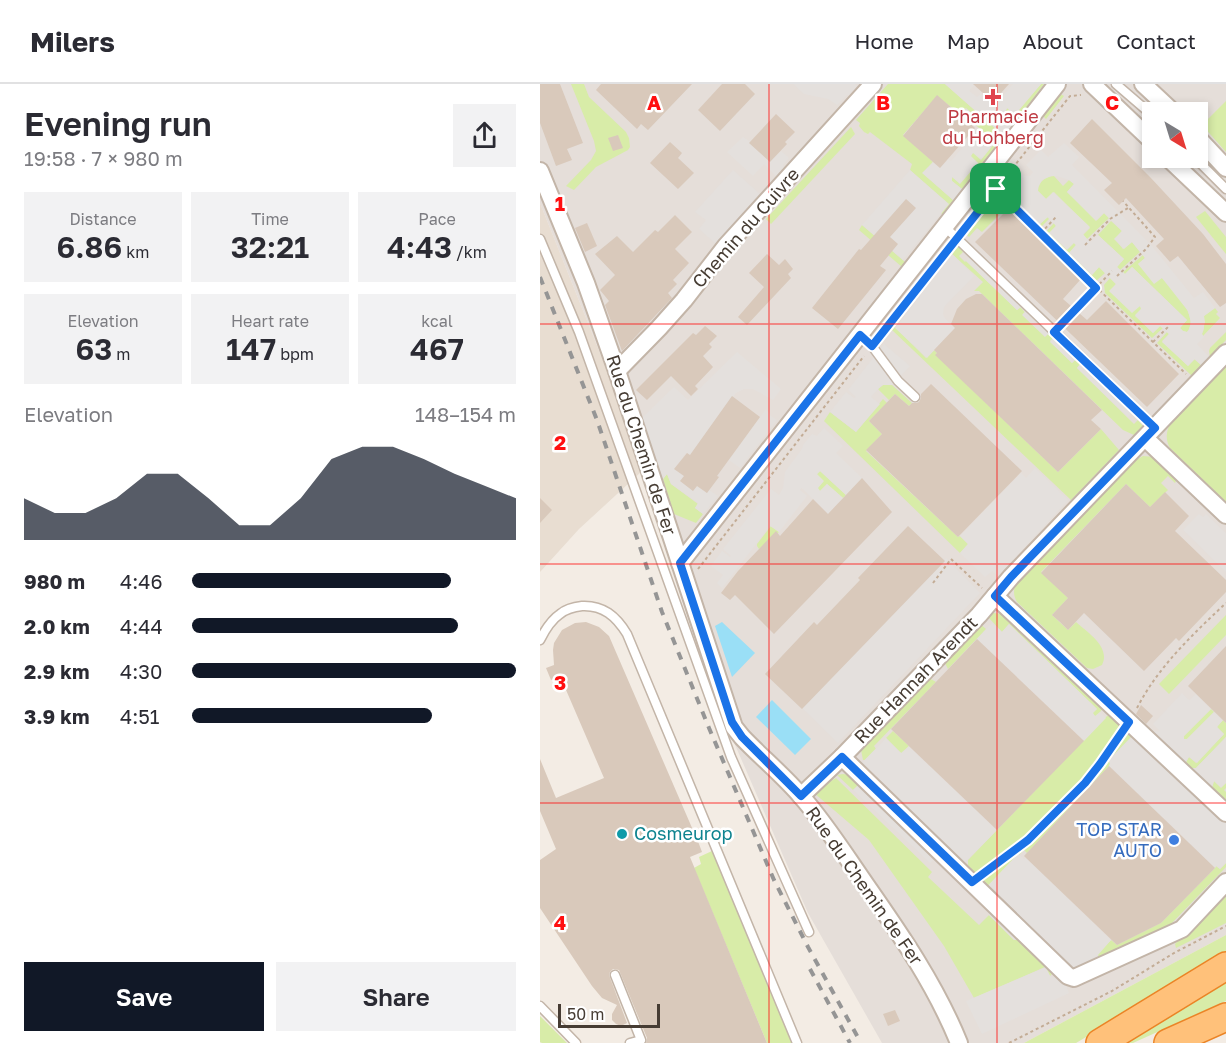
<!DOCTYPE html>
<meta charset="utf-8">
<style>
body{margin:0;font-family:"Golos Text",sans-serif;background:#f2f2f3;color:#2b2b33;height:100vh;display:flex;flex-direction:column;font-size:22px;white-space:nowrap}
*{box-sizing:border-box;margin:0}
p{font-size:20px;color:#7c7c81}
.icon{flex:none;width:33px;height:33px;fill:none;stroke:currentColor;stroke-width:2;stroke-linecap:round;stroke-linejoin:round}
.map{position:relative;flex:1;overflow:hidden}
.drawer{display:flex;flex-direction:column;background:#fff;width:540px}
.drawer>*{flex:none}
.needle{width:39px;rotate:142deg}
.controls{position:absolute;left:602px;top:18px;display:grid;gap:12px}
.controls a{display:grid;place-items:center;width:66px;height:66px;border-radius:0px;background:#fff;box-shadow:0 3px 9px #0003;font-size:30px}
.scale{position:absolute;left:18px;bottom:15px;width:102px;box-sizing:border-box;padding-left:6px;border:3px solid #463c33;border-top:0;font-size:16px;line-height:21px;white-space:nowrap;color:#463c33;-webkit-text-stroke:4px #fff;paint-order:stroke}
.pin{position:absolute;display:grid;place-items:center;width:51px;height:51px;color:#fff;margin:-26px;border-radius:12px;box-shadow:0 3px 9px #0006}
.round{display:grid;place-items:center;flex:none;width:63px;height:63px;border-radius:0px;background:#f2f2f3}
.headline{display:flex;align-items:center;justify-content:space-between;height:102px;padding:0 24px}
h1{font-size:33px;font-weight:600;line-height:45px}
.figures{display:grid;grid-template-columns:repeat(3,1fr);gap:9px;height:102px;padding:6px 24px}
.figures div{display:grid;align-content:center;border-radius:0px;background:#f2f2f3;text-align:center}
.figures b{font-size:30px;font-weight:600}
.figures small{font-size:16px;font-weight:400}
.figures p{font-size:16px}
.chart{height:168px;padding:12px 24px}
.chart p{display:flex;justify-content:space-between}
.chart svg{width:100%;height:108px;margin-top:6px;fill:#111827;opacity:.7}
.cta{display:flex;gap:12px;margin-top:auto;padding:12px 24px}
.cta a{flex:1;height:69px;border-radius:0px;background:#111827;color:#fff;font-size:24px;font-weight:600;line-height:69px;text-align:center}
.cta a+a{background:#f2f2f3;color:#2b2b33}
ul{padding:0 24px;list-style:none;font-size:20px}
li{display:grid;grid-template-columns:96px 72px 1fr;align-items:center;height:45px}
li i{height:15px;border-radius:8px;background:#111827}
header{display:flex;align-items:center;gap:36px;box-sizing:border-box;height:84px;padding:0 30px;background:#fff;border-bottom:2px solid #e1e1e2}
header strong{font-size:28px}
nav{display:flex;gap:33px;margin-inline-start:auto;font-size:21px}
main{display:flex;flex:1;min-height:0}
.map>svg:first-child{display:block}
.residential{fill:#e8ddd1}
.industrial{fill:#e5ded9;fill-rule:evenodd}
.green{fill:#d8eca8}
.parking{fill:#e4e0dd;fill-rule:evenodd}
.water{fill:#9adff6}
.building{fill:#d9c9bb}
.lines{fill:none;stroke-linecap:round;stroke-linejoin:round}
.service-casing{stroke:#c3b5a8;stroke-width:11}
.minor-casing{stroke:#c3b5a8;stroke-width:20}
.trunk-casing{stroke:#eb8426;stroke-width:30}
.path{stroke:#c3ac95;stroke-width:2;stroke-dasharray:3 3;stroke-linecap:butt}
.service{stroke:#fff;stroke-width:8}
.minor{stroke:#fff;stroke-width:16}
.trunk{stroke:#ffc17a;stroke-width:27}
.rail{stroke:#959595;stroke-width:4;stroke-dasharray:8 8;stroke-linecap:butt}
.route-casing{stroke:#fff;stroke-width:12}
.route{stroke:#1a73e8;stroke-width:8}
.grid{fill:none;stroke:#ff0f10;stroke-width:1.5;stroke-opacity:0.55}
.health-dot{fill:#e0444e;stroke:#fff;stroke-width:2}
.culture-dot{fill:#0f9aa8;stroke:#fff;stroke-width:2}
.shop-dot{fill:#3f7fe0;stroke:#fff;stroke-width:2}
.labels{text-anchor:middle;stroke-width:5;stroke-linejoin:round;paint-order:stroke}
.health-label{font-size:18px;fill:#be3a42;stroke:#fff}
.street-label{font-size:18px;fill:#463c33;stroke:#fff}
.shop-label{font-size:18px;fill:#366cbe;stroke:#fff;text-anchor:end}
.culture-label{font-size:18px;fill:#0d838f;stroke:#fff;text-anchor:start}
.grid-label{font-size:20px;text-anchor:middle;font-weight:bold;fill:#ff0f10;stroke:#fff;stroke-width:5;stroke-linejoin:round;paint-order:stroke}
</style>
<header>
<strong>Milers</strong>
<nav><a>Home</a><a>Map</a><a>About</a><a>Contact</a></nav>
</header>
<main>
<section class="drawer">
<div class="headline"><div><h1>Evening run</h1><p>19:58 · 7 × 980 m</p></div><a class="round"><svg class="icon" aria-label="share" viewBox="0 0 24 24"><path d="M12 15V3M7 8l5-5 5 5M5 13v7h14v-7"/></svg></a></div>
<div class="figures">
<div><p>Distance</p><b>6.86<small> km</small></b></div>
<div><p>Time</p><b>32:21</b></div>
<div><p>Pace</p><b>4:43<small> /km</small></b></div>
</div>
<div class="figures">
<div><p>Elevation</p><b>63<small> m</small></b></div>
<div><p>Heart rate</p><b>147<small> bpm</small></b></div>
<div><p>kcal</p><b>467</b></div>
</div>
<div class="chart"><p><span>Elevation</span>148–154 m</p>
<svg viewBox="0 0 160 44" preserveAspectRatio="none"><path d="M0 44V27L10 33L20 33L30 27L40 17L50 17L60 27L70 38L80 38L90 27L100 11L110 6L120 6L130 11L140 17L150 22L160 27V44z"/></svg>
</div>
<ul>
<li><b>980 m</b>4:46<i style="width:80%"></i></li>
<li><b>2.0 km</b>4:44<i style="width:82%"></i></li>
<li><b>2.9 km</b>4:30<i style="width:100%"></i></li>
<li><b>3.9 km</b>4:51<i style="width:74%"></i></li>
</ul>
<div class="cta"><a>Save</a><a>Share</a></div>
</section>
<div class="map">
<svg width="686" height="959" viewBox="0 0 686 959">
<rect width="100%" height="100%" fill="#f3ece4"/>
<path class="residential" d="M0,119L76,309L101,388L39,445L0,488Z"/>
<path class="industrial" d="M0,0H686V851L484,959H342L268,829L186,640L101,388L76,309L0,119ZM612,28H657V74H612Z"/>
<g class="green">
<path d="M31,0H44L49,13L86,48L89,54L90,63L88,66L56,83L34,106L26,102L51,76L56,67L54,57Z"/>
<path d="M348,0H405L464,52L422,105L412,97V93L420,99L438,79L430,72L448,52L429,35L433,30L426,24L420,30L397,12L363,51L393,78L383,89L414,117L403,131L401,129L408,120L370,86L372,80L330,48L328,50L324,48L319,42L320,39L316,36Z"/>
<path d="M501,0H504L473,41L468,38L464,31L467,24L475,30Z"/>
<path d="M519,9L524,12L506,35L502,31Z"/>
<path d="M686,17V68L662,41Z"/>
<path d="M311,43L315,50L231,140L226,135Z"/>
<path d="M514,92L523,102L529,96L534,100L527,108L557,136L564,129L569,134L547,155L543,151L550,144L514,108L506,115L498,107C499,97 505,93 514,92Z"/>
<path d="M469,97L474,102L467,109L500,140L507,133L509,135L499,145L461,108Z"/>
<path d="M458,110L464,116L455,126L459,131L442,148L437,144L429,153L427,151Z"/>
<path d="M665,127L686,153V170L656,133Z"/>
<path d="M571,137L582,147L575,155L583,165L592,158L600,168L580,186L577,183L584,175L558,151Z"/>
<path d="M514,139L516,142L509,149L534,159L536,161L530,168L552,191L559,183L565,189L556,197L549,194L504,150Z"/>
<path d="M322,141L365,178L362,183L319,146Z"/>
<path d="M418,162L423,168L419,172L425,178L426,177L477,226L480,223L485,228L483,230L505,252L508,250L513,254L510,257L532,279L535,276L541,280L537,284L594,340L598,336L603,342L594,351L583,346L442,210L439,207H434L443,198L412,170Z"/>
<path d="M603,171L605,174L598,180C606,185 617,189 623,195C634,205 660,234 647,248L643,247L640,244L647,236L592,183L585,190L583,188Z"/>
<path d="M570,194L576,200L570,208L599,222L602,224L595,232L613,249L620,242L623,244L612,254L565,209L564,201Z"/>
<path d="M675,224L678,228L676,230L680,234L663,252L662,250L664,245V232Z"/>
<path d="M355,243L386,274L394,266L397,269L396,271L518,388L561,345L579,366L531,416L352,246Z"/>
<path d="M627,248L629,250L622,257L648,282L654,275L661,281L652,292L617,259Z"/>
<path d="M686,248V256L670,273L669,267L670,264Z"/>
<path d="M686,280V418L630,364C625,355 626,347 631,338Z"/>
<path d="M343,301H352L372,319L369,322L355,310L349,316L338,305Z"/>
<path d="M343,315L347,319L329,337L342,350L326,367L418,453L420,452L428,460L420,469L284,337L290,328L316,348Z"/>
<path d="M603,372L614,373L637,395L635,399L628,392L621,399L628,406L610,423L586,400L501,488L528,514L512,531L528,546L536,538C548,549 571,563 562,581L553,585L547,584L477,518C473,511 473,505 477,497L591,379Z"/>
<path d="M280,387L306,411L303,414L287,400L280,407L277,404V390Z"/>
<path d="M127,390L131,400L158,420L155,424L163,430L156,439L134,430L123,395Z"/>
<path d="M231,442L239,448L219,465L217,462V460Z"/>
<path d="M453,529L464,530L564,623L556,633L552,629L557,625L469,540L462,548L448,533L450,530Z"/>
<path d="M686,531V551L629,610L619,600Z"/>
<path d="M439,539L446,545L408,585L404,577Z"/>
<path d="M389,594L396,598L334,662L336,665L325,676H323L321,666L323,661Z"/>
<path d="M671,625L674,628L647,655H644V652Z"/>
<path d="M572,631L585,643L545,696L504,738L481,759L437,791L428,781V776L567,632Z"/>
<path d="M683,636L686,639V653L656,684H649L646,678L649,673L656,679L684,650L677,643Z"/>
<path d="M588,645L593,651L568,677L571,680L487,769L484,766L479,771L478,770L448,802L440,794L489,758L519,728L558,686Z"/>
<path d="M353,647L369,662L362,670L346,654Z"/>
<path d="M303,690L310,691L321,699L313,706L297,691Z"/>
<path d="M296,694L392,788L388,793L439,841L449,831L474,856H484L514,888L510,892L505,883L434,914L404,862L329,756L274,709L285,697L288,699Z"/>
<path d="M674,697L681,703L686,699V704L684,706L686,708V716C681,715 673,709 672,704C672,702 674,698 674,697Z"/>
<path d="M172,767L252,959H227L154,784L161,780L159,773Z"/>
<path d="M686,779V783L631,840L558,874V870L571,856L577,861L621,839L675,784L676,782L680,785Z"/>
<path d="M686,808V839L636,864L635,860Z"/>
<path d="M686,851V870L536,959H484Z"/>
<path d="M686,892V917L593,959H571Z"/>
<path d="M0,932L27,959H2L0,958Z"/>
</g>
<g class="parking">
<path d="M253,0H315L317,2L309,11H307L297,21L288,15L264,10Z"/>
<path d="M405,0H432L434,1L429,7L437,13L441,10L455,21L473,0H501L475,31L467,24L464,31L468,38L473,41L464,52Z"/>
<path d="M439,44L448,52L447,54L454,60L441,76L433,69L431,72L438,79L420,100L412,93V97L422,105L413,116L382,89L393,78L400,84L408,75L411,77Z"/>
<path d="M203,53L234,74L241,67L249,74L243,81L244,83L236,92L224,80L213,92L187,68Z"/>
<path d="M524,59L539,73L532,81L611,161L654,214L663,208L675,224L664,232L665,238L662,250L664,253L657,260L669,273L661,281L655,275L648,282L622,258L629,250L620,242L613,249L595,231L601,225L600,222L592,229L569,207L576,200L559,183L552,191L529,169L536,161L534,159L527,166L509,149L516,142L508,133L500,140L467,109L474,102L471,99L481,89L484,92H490L493,88L486,81L501,66L508,73ZM511,92H517L529,96L534,100L527,108L556,137L564,129L582,147L574,155L584,165L592,158L605,174L598,180L614,200L622,194L648,227L651,238L649,246L647,248L643,247L640,244L647,236L592,183L585,190L577,183L584,175L558,151L551,158L547,155L543,150L550,143L513,108L506,115L498,107V103L502,96Z"/>
<path d="M193,86L220,110L176,160L159,145L166,136L155,128Z"/>
<path d="M370,86L409,120L363,176L322,141Z"/>
<path d="M437,166L593,317L591,330L588,333L537,284L540,280L535,276L532,279L510,258L513,254L508,250L505,253L482,231L485,228L481,223L477,226L426,177Z"/>
<path d="M412,170L434,192L404,223L403,230L404,233L415,244L387,274L355,244Z"/>
<path d="M344,260L370,282L352,301H343L338,305L331,313L340,320L316,348L290,328L306,308L314,314L316,313L308,306Z"/>
<path d="M197,268L241,305L233,316L213,305H204L196,309L150,371L146,369L135,384L144,392L141,397L153,407L157,402L167,409L169,406L178,412L163,430L155,424L158,419L131,400L127,390L123,395L102,334L134,303L148,316Z"/>
<path d="M226,325L231,332L237,336L200,384L189,376Z"/>
<path d="M284,344L303,362L296,369L322,394L306,411L280,387L277,390L284,397L278,404L280,407L287,400L303,414L288,430L263,405L261,404L260,406L267,412L239,448L230,442L182,504L177,499L183,491L171,482L182,467L190,473L191,472L183,465L231,405L239,411L243,404L245,388L262,365L263,361L272,350L277,352Z"/>
<path d="M495,384L528,416L458,492L452,487L445,493L420,469L428,460L420,452L481,389L486,394Z"/>
<path d="M659,430L663,433L666,430L686,449V488L643,446Z"/>
<path d="M406,474L440,509L298,659L262,624Z"/>
<path d="M452,539L462,548L469,540L557,625L553,629L555,632L560,628L566,634L544,657L437,555Z"/>
<path d="M642,609L649,616L656,610L671,625L644,652V655H647L674,628L683,636L677,643L684,650L657,679L649,673L646,678L649,684H656L686,653V699L681,704L674,697L672,704L682,715L686,716V779L680,785L676,782L675,784L569,682L570,679L568,677L604,640L613,648L620,647L613,640Z"/>
<path d="M346,654L361,669L369,662L457,746L415,789L397,772L390,779L313,706L320,699L310,691Z"/>
<path d="M478,770L484,775L486,774L571,856L558,871L565,889L540,901L536,902L532,901L484,856H474L449,831L448,822L438,812Z"/>
<path d="M506,883L510,892L525,899L529,909L442,950L426,917Z"/>
</g>
<g class="water">
<path d="M182,538L215,569L192,593L175,542Z"/>
<path d="M232,616L271,655L255,671L216,633Z"/>
</g>
<g class="building">
<path d="M0,0H20L43,59L27,65L32,76L16,82L0,39Z"/>
<path d="M61,0H152L108,46L101,40L97,45L56,6Z"/>
<path d="M182,0H205L215,10L180,47L158,26Z"/>
<path d="M433,0H469L453,18Z"/>
<path d="M397,11L435,44L400,84L363,52Z"/>
<path d="M236,30L255,48L245,58L247,60L230,78L209,59Z"/>
<path d="M552,35L610,93L663,150L686,180V219L680,223L638,172L630,178L616,162L624,155L586,114L579,121L564,106L572,99L530,59Z"/>
<path d="M78,51L83,64L73,67L68,54Z"/>
<path d="M130,58L142,69L138,74L154,89L138,105L110,79Z"/>
<path d="M366,115L376,124L350,153L358,160L340,182L346,186L298,245L272,224L319,165L321,166Z"/>
<path d="M468,125L541,195L523,215L547,236L566,217L639,290L607,323L435,158Z"/>
<path d="M135,131L152,148L135,165L149,179L133,196L137,200L128,209L132,214L82,267L65,221L69,217L60,206L75,191L55,170L77,152L93,168L115,146L118,148Z"/>
<path d="M47,139L57,162L45,168L35,144Z"/>
<path d="M227,170L239,181L245,175L253,185L248,190L251,194L207,241L198,233L224,203L209,189Z"/>
<path d="M436,210H442L562,326L551,336L561,345L518,388L395,271L397,269L394,266L415,244L411,240L417,225L426,215Z"/>
<path d="M165,242L177,252L169,260L172,263L163,272L173,283L155,302L158,305L151,312L131,292L107,316L96,306L153,249L156,251Z"/>
<path d="M391,300L482,387L418,453L326,366L342,350L329,337L355,310L369,322L372,319H376L379,318L381,314V310Z"/>
<path d="M192,312L220,333L177,392L179,393L167,409L157,402L153,407L140,397L144,392L134,385L147,369L150,371Z"/>
<path d="M322,394L352,428L234,550L195,511L190,516L181,509L198,487L236,447L240,452L273,415L288,430Z"/>
<path d="M586,400L610,423L625,408L649,432L635,447L686,496V508L639,557L636,554L604,587L544,529L528,546L520,538L512,531L528,514L501,489Z"/>
<path d="M0,414L12,426L0,439Z"/>
<path d="M368,442L405,477L262,625L225,590L274,538L277,541L320,496L318,494Z"/>
<path d="M46,538L59,543L69,552L159,760L162,768L150,773L227,959H106L107,954L79,886L73,885L70,888L69,891L87,939L81,942L76,940L72,936V930L77,921L62,914L52,902L0,824V776L16,765L0,727V675L16,714L64,694L20,592L11,596L6,584L14,581L13,566L14,559L22,546L35,539Z"/>
<path d="M437,555L544,657L457,746L351,645Z"/>
<path d="M686,562V639L648,602Z"/>
<path d="M601,621L613,632L606,640L596,630Z"/>
<path d="M569,682L675,784L621,839L577,861L484,772Z"/>
<path d="M355,926L360,937L348,942L343,930Z"/>
</g>
<g class="lines">
<g class="service-casing">
<g id="service">
<path d="M576,0L612,31"/>
<path d="M655,74L686,105"/>
<path d="M405,143L615,344"/>
<path d="M0,155L39,248L191,673L269,848"/>
<path d="M320,251L332,262L358,297L375,313"/>
<path d="M0,556C5,546 11,536 20,530C26,525 33,523 42,522C63,521 76,532 87,550L257,959"/>
<path d="M75,891L101,956L90,959"/>
<path d="M0,922L36,959"/>
</g>
</g>
<g class="minor-casing">
<g id="minor">
<path d="M552,0L612,57"/>
<path d="M603,0L633,28"/>
<path d="M657,53L686,84"/>
<path d="M628,74L686,129"/>
<path d="M0,87L46,199L77,287L194,643L202,653C221,673 243,691 261,712C285,739 305,771 326,801C361,851 396,902 419,959"/>
<path d="M77,287L119,244L144,216L186,162L333,0"/>
<path d="M605,354L686,431"/>
<path d="M140,479L517,0"/>
<path d="M455,512L686,729"/>
<path d="M302,673L528,892L534,894L642,845L686,798"/>
<path d="M261,712L302,673L439,531L471,493L686,269"/>
</g>
</g>
<g class="trunk-casing">
<g id="trunk">
<path d="M560,959L686,882"/>
<path d="M628,959L686,933"/>
</g>
</g>
<g class="path">
<path d="M456,106L646,290"/>
<path d="M424,145L530,12L541,11"/>
<path d="M501,149L516,133"/>
<path d="M545,161L570,135L588,124"/>
<path d="M577,192L606,165L615,153L583,117"/>
<path d="M522,239L572,187"/>
<path d="M339,253L410,163"/>
<path d="M613,258L629,242"/>
<path d="M158,485L324,272"/>
<path d="M393,499L411,475L442,504"/>
<path d="M597,624C618,583 653,550 686,519"/>
<path d="M443,789L488,756L506,739L545,699L560,680L581,649"/>
<path d="M469,959L572,907L634,869L686,842"/>
</g>
<use href="#service" class="service"/>
<use href="#minor" class="minor"/>
<use href="#trunk" class="trunk"/>
<g class="rail">
<path d="M0,193L57,336L122,528L169,644L234,796L268,863L321,959"/>
<path d="M270,885L310,959"/>
</g>
</g>
<g class="lines">
<g class="route-casing">
<path id="route" d="M456,105L556,204L514,248L615,344L471,493L455,512L589,638L560,680L545,699L488,756L432,798L302,673L261,712L202,653L192,638L140,479L320,251L332,262Z"/>
</g>
<use href="#route" class="route"/>
</g>
<path class="grid" d="M229,0V959M457,0V959M0,240H686M0,480H686M0,719H686"/>
<path class="health-dot" d="M450 4h6v6h6v6h-6v6h-6v-6h-6v-6h6z"/>
<circle class="culture-dot" cx="82" cy="750" r="6"/>
<circle class="shop-dot" cx="634" cy="756" r="6"/>
<g class="labels">
<g class="health-label">
<text x="453" y="39">Pharmacie<tspan x="453" dy="21">du Hohberg</tspan></text>
</g>
<g class="street-label">
<text transform="translate(206 144) rotate(-49)" y="6">Chemin du Cuivre</text>
<text transform="translate(101 361) rotate(72)" y="6">Rue du Chemin de Fer</text>
<text transform="translate(376 596) rotate(-46)" y="6">Rue Hannah Arendt</text>
<text transform="translate(324 802) rotate(55)" y="6">Rue du Chemin de Fer</text>
</g>
<g class="shop-label">
<text x="622" y="752">TOP STAR<tspan x="622" dy="21">AUTO</tspan></text>
</g>
<g class="culture-label">
<text x="94" y="756">Cosmeurop</text>
</g>
</g>
<g class="grid-label">
<text x="114" y="26">A</text>
<text x="343" y="26">B</text>
<text x="572" y="26">C</text>
<text x="20" y="127">1</text>
<text x="20" y="366">2</text>
<text x="20" y="606">3</text>
<text x="20" y="846">4</text>
</g>
</svg>
<div class="controls">
<a><svg class="needle" viewBox="-14 -14 28 28"><path d="M0-13l5 13h-10z" fill="#e53935"/><path d="M0 13l5-13h-10z" fill="#7c7c81"/></svg></a>
</div>
<div class="scale">50 m</div>
<div class="pin" style="left:456px;top:105px;background:#1e9e55"><svg class="icon" aria-label="arrive" viewBox="0 0 24 24"><path d="M6 21V4h12l-3 4 3 4H6"/></svg></div>
</div>
</main>
